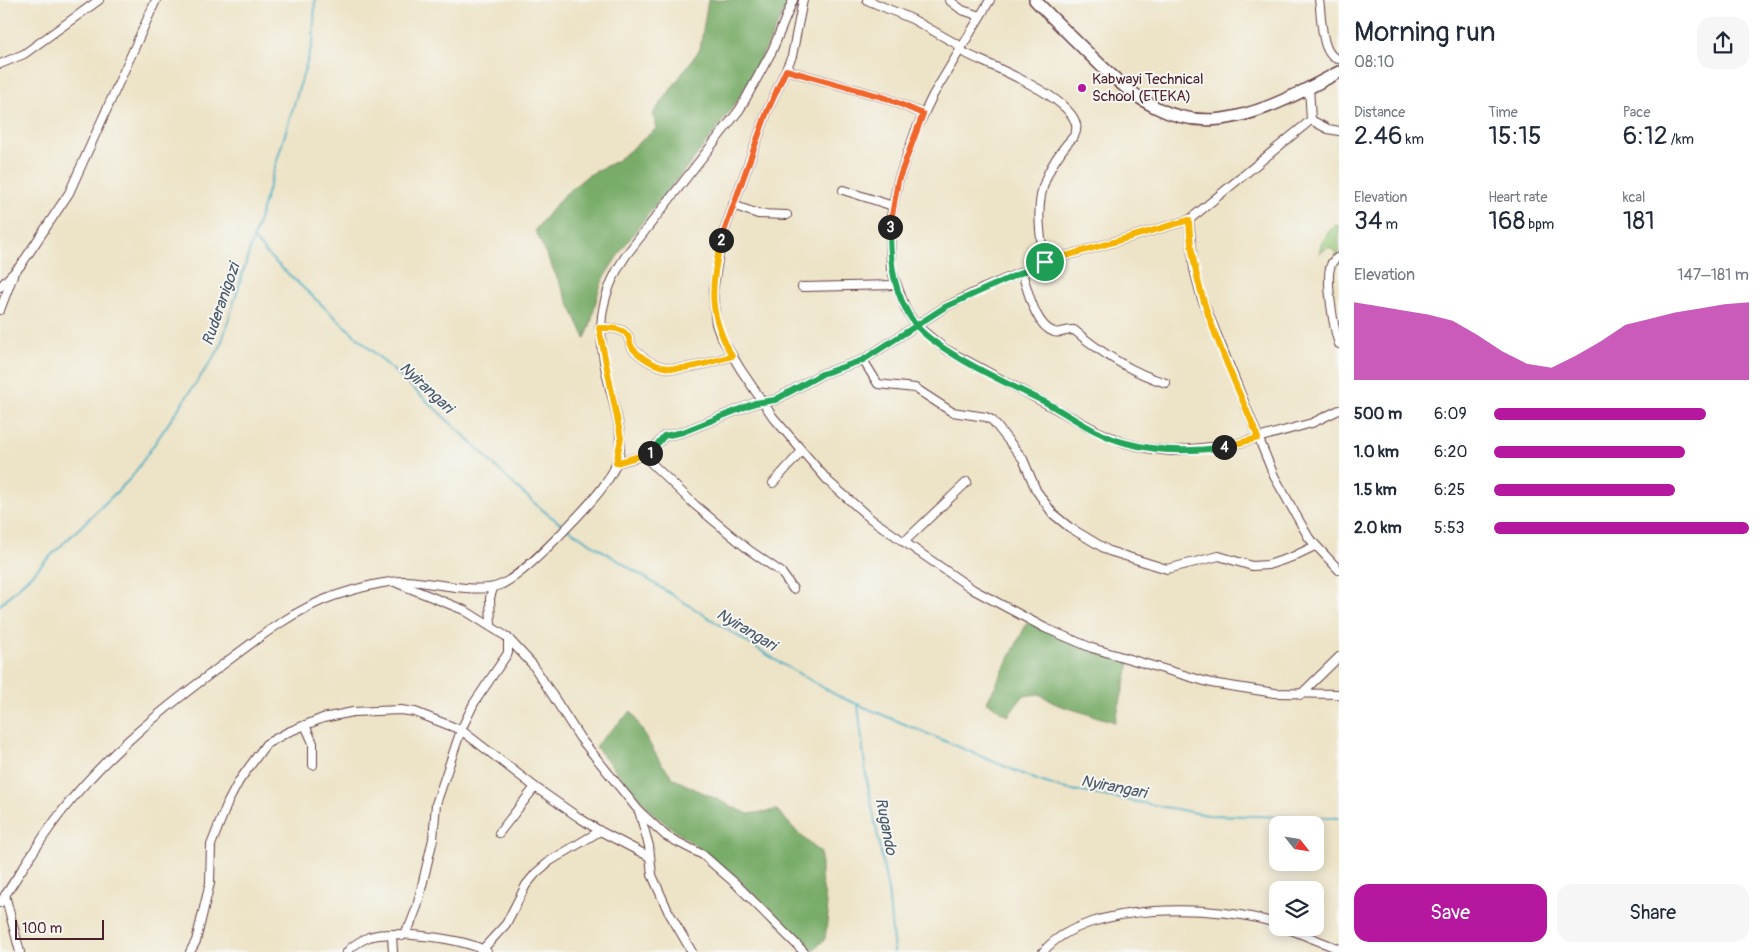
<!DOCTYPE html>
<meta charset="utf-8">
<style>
body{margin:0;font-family:Pangolin,sans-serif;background:#f6f6f7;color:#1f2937;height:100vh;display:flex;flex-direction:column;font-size:19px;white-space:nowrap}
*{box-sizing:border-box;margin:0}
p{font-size:16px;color:#747a83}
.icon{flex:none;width:28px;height:28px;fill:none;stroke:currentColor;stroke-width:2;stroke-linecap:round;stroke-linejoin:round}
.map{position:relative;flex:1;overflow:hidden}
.side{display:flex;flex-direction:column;background:#fff;width:425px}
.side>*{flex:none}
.needle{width:32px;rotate:120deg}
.fabs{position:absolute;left:1269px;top:816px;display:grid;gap:10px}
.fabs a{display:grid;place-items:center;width:55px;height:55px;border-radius:10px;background:#fff;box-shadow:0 2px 12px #0003;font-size:25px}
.scale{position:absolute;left:15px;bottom:12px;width:89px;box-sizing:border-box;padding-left:5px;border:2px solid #4a1f2b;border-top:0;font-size:14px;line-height:18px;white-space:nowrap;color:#4a1f2b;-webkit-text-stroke:4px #f6f6f2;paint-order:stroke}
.pin{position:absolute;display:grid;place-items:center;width:42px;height:42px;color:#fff;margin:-21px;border:2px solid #fff;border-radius:50%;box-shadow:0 1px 5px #0007}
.km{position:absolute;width:25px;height:25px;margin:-12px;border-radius:50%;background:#222;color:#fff;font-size:14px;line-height:25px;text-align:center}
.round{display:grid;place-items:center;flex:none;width:52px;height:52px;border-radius:15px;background:#f6f6f7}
.summary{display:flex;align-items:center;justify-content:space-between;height:85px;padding:0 15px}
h1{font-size:28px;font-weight:600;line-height:38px}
.metrics{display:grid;grid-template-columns:repeat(3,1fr);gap:8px;height:85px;padding:5px 15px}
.metrics div{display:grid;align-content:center}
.metrics b{font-size:25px;font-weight:600}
.metrics small{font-size:14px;font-weight:400}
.metrics p{font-size:14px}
.chart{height:140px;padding:10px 15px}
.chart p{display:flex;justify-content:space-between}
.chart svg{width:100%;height:90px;margin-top:5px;fill:#b5179e;opacity:.7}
.primary-button{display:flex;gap:10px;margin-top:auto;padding:10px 15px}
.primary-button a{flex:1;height:58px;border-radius:15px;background:#b5179e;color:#fff;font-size:20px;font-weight:600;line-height:58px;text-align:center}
.primary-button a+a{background:#f6f6f7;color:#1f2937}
ul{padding:0 15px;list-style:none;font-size:16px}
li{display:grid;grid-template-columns:80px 60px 1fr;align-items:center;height:38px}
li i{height:12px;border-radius:6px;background:#b5179e}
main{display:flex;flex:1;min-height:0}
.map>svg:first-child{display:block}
.green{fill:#96c777;stroke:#707351}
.forest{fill:#78ac68;stroke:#61664a}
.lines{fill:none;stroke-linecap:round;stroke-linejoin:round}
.stream{stroke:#46aec5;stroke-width:2}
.minor-casing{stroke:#623c42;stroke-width:10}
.highway-casing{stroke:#623c42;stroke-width:14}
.minor{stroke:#fff;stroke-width:8}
.highway{stroke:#fff;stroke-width:11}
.split-1-casing{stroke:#fff;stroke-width:10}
.split-2-casing{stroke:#fff;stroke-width:10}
.split-3-casing{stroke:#fff;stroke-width:10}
.split-4-casing{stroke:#fff;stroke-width:10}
.split-5-casing{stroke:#fff;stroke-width:10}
.split-1{stroke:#22a559;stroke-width:6}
.split-2{stroke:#f5b400;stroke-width:6}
.split-3{stroke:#f0652b;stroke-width:6}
.split-4{stroke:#22a559;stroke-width:6}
.split-5{stroke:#f5b400;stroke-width:6}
.poi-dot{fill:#b5179e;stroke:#f6f6f2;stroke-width:2}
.labels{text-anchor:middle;stroke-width:4;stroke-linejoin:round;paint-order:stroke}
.poi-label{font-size:15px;fill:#4a1f2b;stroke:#f6f6f2;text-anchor:start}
.water-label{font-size:16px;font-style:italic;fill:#485869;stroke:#f6f6f2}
</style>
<main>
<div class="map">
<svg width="1339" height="952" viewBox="0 0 1339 952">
<rect width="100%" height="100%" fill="#f6f6f2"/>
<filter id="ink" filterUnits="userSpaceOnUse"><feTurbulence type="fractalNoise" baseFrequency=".02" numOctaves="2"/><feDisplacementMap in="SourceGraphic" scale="10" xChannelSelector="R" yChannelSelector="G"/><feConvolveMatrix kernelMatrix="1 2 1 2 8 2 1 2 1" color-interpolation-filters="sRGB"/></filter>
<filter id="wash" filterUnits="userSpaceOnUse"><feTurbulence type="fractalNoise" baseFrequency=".0096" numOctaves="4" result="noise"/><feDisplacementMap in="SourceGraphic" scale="20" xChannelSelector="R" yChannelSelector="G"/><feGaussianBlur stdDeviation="1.12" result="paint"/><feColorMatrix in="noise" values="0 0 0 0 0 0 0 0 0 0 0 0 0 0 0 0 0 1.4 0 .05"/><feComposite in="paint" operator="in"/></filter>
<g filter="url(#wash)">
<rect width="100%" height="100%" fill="#ede3c6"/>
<path class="green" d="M1333,225L1339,226V255L1336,256V252L1328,247L1319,254L1321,244Z"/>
<g class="forest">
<path d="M708,0H789C772,37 755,73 732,108C694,165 642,214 606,274C593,297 596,317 585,338L535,230L562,197L587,176L618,160L657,128L653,114L700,49Z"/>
<path d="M1028,621L1130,663L1115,722L1058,705L1039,694L1023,696L1008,716L987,702Z"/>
<path d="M631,711L659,760L674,779L748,814L777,810L798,833L821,853V877L828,914L825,939L811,952L777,923L735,876L652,813L595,746Z"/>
</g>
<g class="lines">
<g class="stream">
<path d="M253,238L270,257C332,315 395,371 457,429C493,462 524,499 564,526"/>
<path d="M568,529L782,664L838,696L1037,780L1061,788L1208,815L1339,818"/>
<path d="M0,605L131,478L220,348L313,42L315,0"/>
<path d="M858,705L866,775L888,890L894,952"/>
</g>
</g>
</g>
<g filter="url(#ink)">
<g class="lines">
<g class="minor-casing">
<g id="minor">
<path d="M803,0L792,56L767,112L721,240L713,292L716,324L720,335L741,370L773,417L829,482L871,519L974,590L1045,628L1092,648L1211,683L1275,693L1339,694"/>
<path d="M867,0L912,19L962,47"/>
<path d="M949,0L962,10L980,16"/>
<path d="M990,0L933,95L916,130L898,181L890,222L891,269L906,310L916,325L945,349L1097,431L1125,443L1146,448L1171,451L1232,445L1312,423L1339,410"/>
<path d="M1319,0C1322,15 1320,57 1339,59"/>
<path d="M961,51C982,63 1094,103 1074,136C1036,177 1034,210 1045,262"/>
<path d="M0,64L24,54L99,0"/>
<path d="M786,70L886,98L923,114"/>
<path d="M1311,120L1328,129L1339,131"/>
<path d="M843,190L893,206"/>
<path d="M733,205L758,214L787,215"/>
<path d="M1189,220L1194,269L1201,296L1274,476L1309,538L1339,570"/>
<path d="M1339,257C1335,259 1332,261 1331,265C1325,278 1334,330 1339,344"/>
<path d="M1022,273C1028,290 1035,326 1054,332C1062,334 1067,329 1074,330C1100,352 1133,373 1166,383"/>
<path d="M0,287L21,265L69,193L156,0"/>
<path d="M802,287L895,285"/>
<path d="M0,310L13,276"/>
<path d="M599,328C609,328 622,327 628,336C630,341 630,346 634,350C666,381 695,366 732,356"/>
<path d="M863,360L878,384L915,388L952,412L986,417L992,420L1023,459L1036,490L1053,514L1069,527L1109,551L1167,569L1219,556L1252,566L1268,565L1292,557L1315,546"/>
<path d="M644,456L695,505L749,550L781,572L793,589"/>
<path d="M616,463L649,454L664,436L683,432L755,403L775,400L822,374L863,360L945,307L984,288L1045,262L1189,220L1311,120L1309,87"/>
<path d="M773,483L801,452"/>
<path d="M904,542L967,482"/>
<path d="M397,583L464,610L507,637L533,665L580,738L639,811L666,836L703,855L736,884L804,952"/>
<path d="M491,625L490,598L493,588"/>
<path d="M1300,695L1339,657"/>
<path d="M305,725L313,743V765"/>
<path d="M639,811L649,846L652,875L668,911L692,952"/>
<path d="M499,833L535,787"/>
<path d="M5,895L20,952"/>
<path d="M0,903C21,872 40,839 63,810C108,752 167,706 225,663C258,638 295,609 334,596C355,589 381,581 404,581C430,581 478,595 500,585C522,576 559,536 576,518C592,501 614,478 619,455C623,436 617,418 613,400C598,343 592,305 627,254L740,109L772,51L793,0"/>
<path d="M1286,928L1339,949"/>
<path d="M392,936L393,952"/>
<path d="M402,936L410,925L417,907L433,839L436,804L461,730L474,703L508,653V639"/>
<path d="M483,949L506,924L526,885L536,873L550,861L600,831"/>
<path d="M190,952L196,941L210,883L211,845L228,802L239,781L266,744L288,732L323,718L353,712L401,710L415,712L461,730L535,787L578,817L600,831L650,857"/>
<path d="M347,952C352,946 362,940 369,937C389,929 470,939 487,952"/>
<path d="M1043,952C1085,900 1220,904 1278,924"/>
</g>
</g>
<g class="highway-casing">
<path id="highway" d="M1035,0C1052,18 1071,36 1089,54C1133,97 1172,132 1238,116C1273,108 1307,89 1339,72"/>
</g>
<use href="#minor" class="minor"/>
<use href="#highway" class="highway"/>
</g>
</g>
<g class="lines" filter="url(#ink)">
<g class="split-1-casing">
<path id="split-1" d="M650,453L664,436L683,432L755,403L775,400L822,374L863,360L945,307L1045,262"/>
</g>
<g class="split-2-casing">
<path id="split-2" d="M650,453L616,463L621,438L599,328C609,328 622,327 628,336C630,341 630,346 634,350C666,381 695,366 732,356C707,311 711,288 721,240"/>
</g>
<g class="split-3-casing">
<path id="split-3" d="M721,240L767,112L786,70L886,98L923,114L898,181L890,227"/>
</g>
<g class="split-4-casing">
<path id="split-4" d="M890,227C890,263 893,294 915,324C937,352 1011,385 1045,402C1071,416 1097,436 1126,443C1159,452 1191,452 1224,447"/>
</g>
<g class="split-5-casing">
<path id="split-5" d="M1045,262L1189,220C1192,298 1230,367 1258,438L1224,447"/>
</g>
<use href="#split-1" class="split-1"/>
<use href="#split-2" class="split-2"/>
<use href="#split-3" class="split-3"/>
<use href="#split-4" class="split-4"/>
<use href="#split-5" class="split-5"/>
</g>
<circle class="poi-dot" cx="1082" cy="88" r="5"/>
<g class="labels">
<g class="poi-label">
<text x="1092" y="84">Kabwayi Technical<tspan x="1092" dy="17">School (ETEKA)</tspan></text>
</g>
<g class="water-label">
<text transform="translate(220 304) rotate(-71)" y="6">Ruderanigozi</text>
<text transform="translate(427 387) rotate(43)" y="6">Nyirangari</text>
<text transform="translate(747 629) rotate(31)" y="6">Nyirangari</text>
<text transform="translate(1114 786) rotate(11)" y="6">Nyirangari</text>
<text transform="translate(887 826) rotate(79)" y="6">Rugando</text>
</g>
</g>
</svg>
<div class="fabs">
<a><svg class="needle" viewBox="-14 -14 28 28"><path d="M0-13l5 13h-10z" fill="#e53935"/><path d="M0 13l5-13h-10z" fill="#747a83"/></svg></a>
<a><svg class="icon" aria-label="layers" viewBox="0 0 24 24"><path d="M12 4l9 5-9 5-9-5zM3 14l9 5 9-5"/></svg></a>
</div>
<div class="scale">100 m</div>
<div class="pin" style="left:1045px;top:262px;background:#1e9e55"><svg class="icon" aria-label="arrive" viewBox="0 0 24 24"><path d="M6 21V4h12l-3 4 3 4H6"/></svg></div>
<b class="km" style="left:650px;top:453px">1</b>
<b class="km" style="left:721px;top:240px">2</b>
<b class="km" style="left:890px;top:227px">3</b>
<b class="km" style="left:1224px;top:447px">4</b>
</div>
<section class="side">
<div class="summary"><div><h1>Morning run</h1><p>08:10</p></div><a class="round"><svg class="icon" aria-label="share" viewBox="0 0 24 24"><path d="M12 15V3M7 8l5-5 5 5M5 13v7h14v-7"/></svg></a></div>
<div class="metrics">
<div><p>Distance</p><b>2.46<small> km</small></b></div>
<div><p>Time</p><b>15:15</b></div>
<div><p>Pace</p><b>6:12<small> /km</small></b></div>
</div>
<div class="metrics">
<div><p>Elevation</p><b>34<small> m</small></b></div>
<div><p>Heart rate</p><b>168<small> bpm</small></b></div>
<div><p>kcal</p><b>181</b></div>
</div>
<div class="chart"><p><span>Elevation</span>147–181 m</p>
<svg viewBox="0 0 160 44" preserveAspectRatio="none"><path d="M0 44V6L10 8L20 10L30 12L40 15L50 22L60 30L70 36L80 38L90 32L100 25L110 17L120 14L130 11L140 9L150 7L160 6V44z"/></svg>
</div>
<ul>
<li><b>500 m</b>6:09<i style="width:83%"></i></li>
<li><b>1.0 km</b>6:20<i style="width:75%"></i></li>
<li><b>1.5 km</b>6:25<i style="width:71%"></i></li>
<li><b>2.0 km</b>5:53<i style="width:100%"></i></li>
</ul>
<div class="primary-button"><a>Save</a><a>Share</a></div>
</section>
</main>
